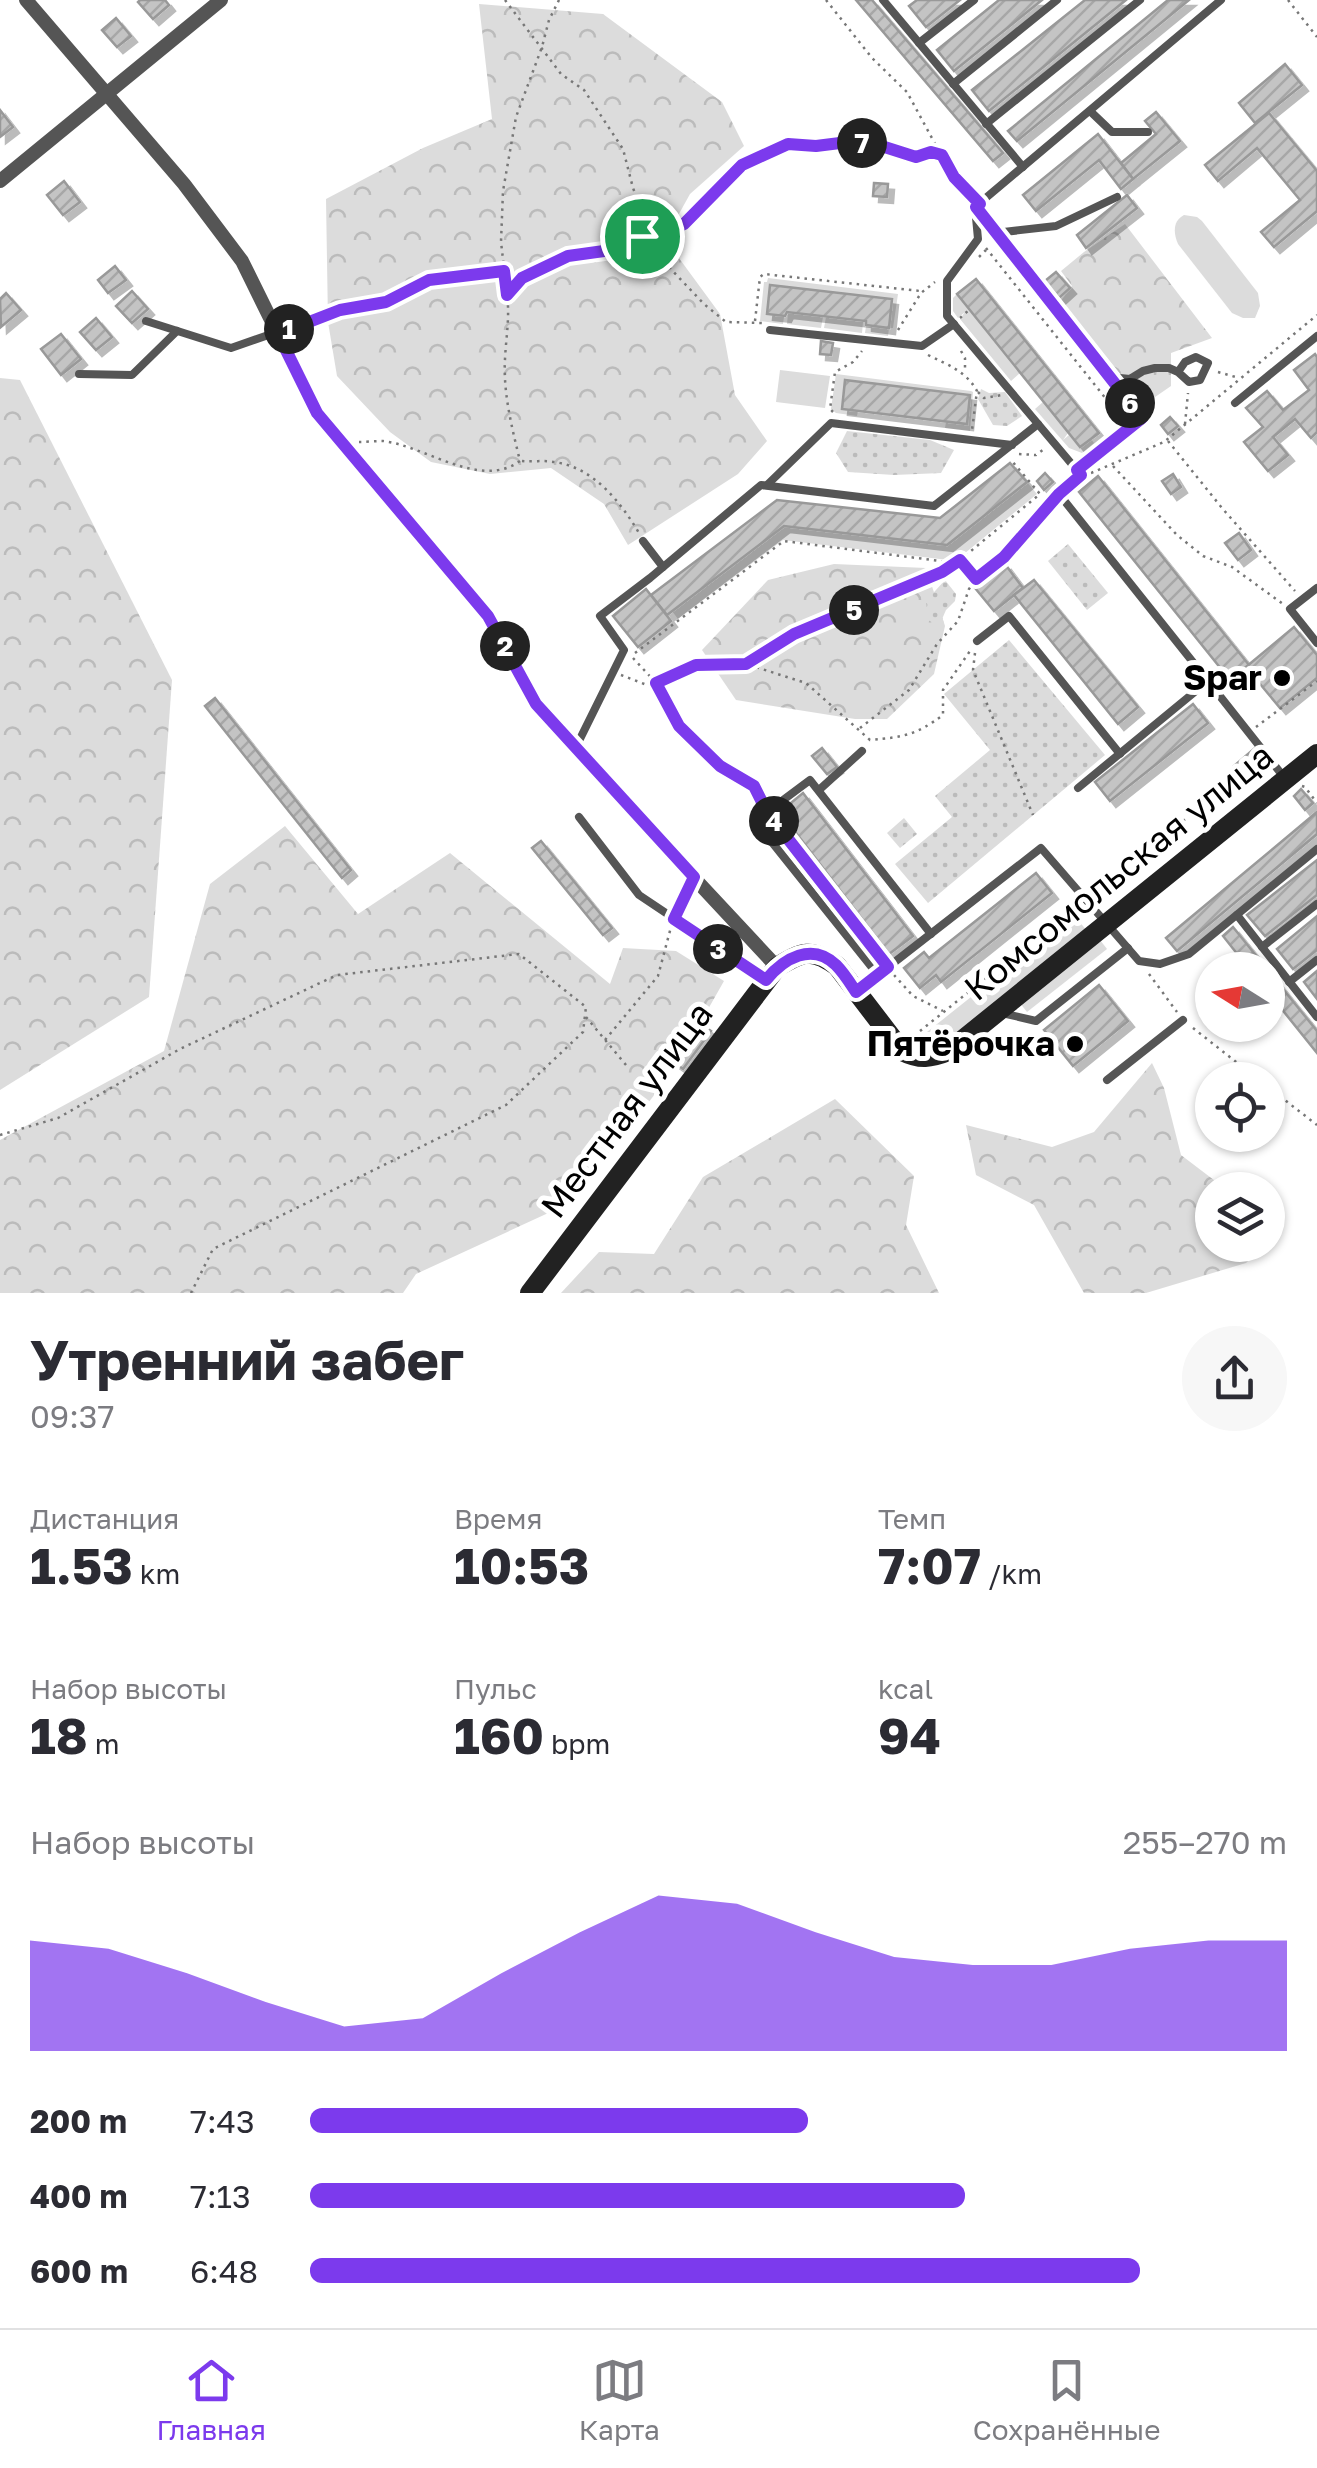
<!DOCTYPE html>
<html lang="ru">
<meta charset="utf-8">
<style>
body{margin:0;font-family:"Golos Text",sans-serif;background:#f7f7f7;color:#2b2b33;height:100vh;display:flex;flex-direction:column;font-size:38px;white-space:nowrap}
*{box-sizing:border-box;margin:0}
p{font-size:32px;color:#7c7c81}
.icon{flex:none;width:55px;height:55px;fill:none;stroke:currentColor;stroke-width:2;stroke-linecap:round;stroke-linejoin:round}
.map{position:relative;height:1293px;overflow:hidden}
.panel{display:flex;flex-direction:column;background:#fff;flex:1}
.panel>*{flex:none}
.needle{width:65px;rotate:281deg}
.controls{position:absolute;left:1195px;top:952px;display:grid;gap:20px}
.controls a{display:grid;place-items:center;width:90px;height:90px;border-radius:50%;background:#fff;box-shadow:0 2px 8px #0004;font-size:50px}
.pin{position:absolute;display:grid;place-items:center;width:85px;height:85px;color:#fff;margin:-42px;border:5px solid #fff;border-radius:50%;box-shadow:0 2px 10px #0007}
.km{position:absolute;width:50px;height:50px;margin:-25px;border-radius:50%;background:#222;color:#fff;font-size:28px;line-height:50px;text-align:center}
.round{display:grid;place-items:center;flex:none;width:105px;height:105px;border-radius:52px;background:#f7f7f7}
.head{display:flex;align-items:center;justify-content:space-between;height:170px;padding:0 30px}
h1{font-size:55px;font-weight:700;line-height:75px}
.stats{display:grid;grid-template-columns:repeat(3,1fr);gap:15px;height:170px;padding:10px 30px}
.stats div{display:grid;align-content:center}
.stats b{font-size:50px;font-weight:700}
.stats small{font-size:28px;font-weight:400}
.stats p{font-size:28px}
.chart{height:280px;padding:20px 30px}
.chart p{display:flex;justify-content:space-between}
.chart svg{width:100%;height:180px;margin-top:10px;fill:#7c3aed;opacity:.7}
ul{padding:0 30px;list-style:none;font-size:32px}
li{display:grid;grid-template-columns:160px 120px 1fr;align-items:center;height:75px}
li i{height:25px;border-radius:12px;background:#7c3aed}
.dock{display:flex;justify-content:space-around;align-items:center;height:140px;border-top:2px solid #e1e1e2;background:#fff;font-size:28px;color:#7c7c81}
.dock a{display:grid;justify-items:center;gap:5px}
.dock .current{color:#7c3aed}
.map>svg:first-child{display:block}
.grass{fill:#dcdcdc}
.forest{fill:url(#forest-crowns)}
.park{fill:url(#park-dots)}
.building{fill:url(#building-hatch);stroke:#999;stroke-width:2.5;filter:url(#shadow)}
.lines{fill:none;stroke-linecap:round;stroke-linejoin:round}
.path{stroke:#777;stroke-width:2.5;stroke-dasharray:2.5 5;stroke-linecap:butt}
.service{stroke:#555;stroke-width:8}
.minor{stroke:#555;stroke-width:14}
.secondary{stroke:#222;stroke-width:20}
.route-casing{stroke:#fff;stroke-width:20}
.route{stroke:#7c3aed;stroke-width:12}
.poi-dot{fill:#000;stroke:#fff;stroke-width:4}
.labels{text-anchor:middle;stroke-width:10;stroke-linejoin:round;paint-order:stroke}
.poi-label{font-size:35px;font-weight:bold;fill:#000;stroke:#fff;text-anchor:end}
.street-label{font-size:35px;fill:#000;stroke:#fff}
</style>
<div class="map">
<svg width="1317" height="1293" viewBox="0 0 1317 1293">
<defs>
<pattern id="forest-crowns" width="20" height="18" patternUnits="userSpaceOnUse" patternTransform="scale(2.5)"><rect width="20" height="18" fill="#dcdcdc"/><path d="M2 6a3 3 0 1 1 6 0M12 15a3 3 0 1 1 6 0" fill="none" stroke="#bbb"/></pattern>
<pattern id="park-dots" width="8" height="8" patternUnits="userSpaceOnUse" patternTransform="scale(2.5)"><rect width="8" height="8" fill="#dcdcdc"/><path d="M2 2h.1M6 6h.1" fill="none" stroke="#bbb" stroke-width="1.8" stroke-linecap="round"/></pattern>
<pattern id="building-hatch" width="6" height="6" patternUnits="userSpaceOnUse" patternTransform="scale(2.5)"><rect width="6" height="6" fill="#c4c4c4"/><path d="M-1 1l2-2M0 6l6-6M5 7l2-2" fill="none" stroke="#a7a7a7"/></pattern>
<filter id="shadow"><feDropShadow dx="6" dy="6" stdDeviation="0" flood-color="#0004"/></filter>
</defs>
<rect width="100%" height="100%" fill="#fff"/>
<g class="grass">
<path d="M1184,215L1197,217L1202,221L1258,293L1260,306L1255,318H1243L1232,313L1178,244C1173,232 1173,221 1184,215Z"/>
<path d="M768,278L898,294L893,328H889L888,336L865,333L866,326L889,328L892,299L771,285L767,314L784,317L783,324L760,321L764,282H767Z"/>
<path d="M957,294L1020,373L1011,381L960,319L965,312L958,318L953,311V298Z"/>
<path d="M788,313L823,317L821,328L787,324Z"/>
<path d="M826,317L863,322L862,333L824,328Z"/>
<path d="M780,370L830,376L825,408L776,402Z"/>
<path d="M836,374L971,391L973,392L970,431L945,428L946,422L967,424L970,395L846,380L842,409L858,411L857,416L836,413L831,409Z"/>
<path d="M1043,402L1068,433L1063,440L1069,435L1080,448L1091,439L1094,443L1082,453L1069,448L1035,409Z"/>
<path d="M1027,482L1037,494L959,558L948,560L783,540L678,619L672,611L784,526L947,545Z"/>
<path d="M1074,915L1087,931L935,1052L922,1036Z"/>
<path d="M1100,940L1107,949L1027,1012L1020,1003Z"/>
</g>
<g class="forest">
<path d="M479,4L603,14L722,102L744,146L690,194L665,239L720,314L735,395L767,441L738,474L628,545L604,504L551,468L490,474L431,462L390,432L337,376L328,322L326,199L423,148L492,119Z"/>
<path d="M1125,224L1212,338L1171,353V386L1145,404L1060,302L1072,286L1061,271L1084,252Z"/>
<path d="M0,378L20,380L172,680L149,997L0,1090Z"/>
<path d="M834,564L926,568L945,626L934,674L887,719H855L736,700L702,650L768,580Z"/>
<path d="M285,826L358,914L450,853L610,984L623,948L676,951L724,981L673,1071L570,1203L416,1274L403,1293H0V1140L164,1051L210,884Z"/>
<path d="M1152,1063L1164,1088L1181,1155L1227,1190H1212V1245H1265L1246,1263L1146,1293H1084L1034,1205L976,1175L966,1125L1052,1147L1094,1132Z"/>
<path d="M835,1099L914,1176L906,1225L939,1293H561L599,1252L654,1254L703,1177Z"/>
</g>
<g class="park">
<path d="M981,389L989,393L1005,392L1022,416L1007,426L993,425L978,399Z"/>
<path d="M847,431L930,440L954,450L941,473L894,475L848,472L836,453Z"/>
<path d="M1068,544L1108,593L1087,610L1048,561Z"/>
<path d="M945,580L956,594L955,601L946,610L939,626L928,620L926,601Z"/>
<path d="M1009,640L1105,755L928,903L895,864L952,817L935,796L990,750L944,694Z"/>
<path d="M904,818L917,834L900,848L887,833Z"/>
</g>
<g class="building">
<path d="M140,0H165L169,5L153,19L138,2Z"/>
<path d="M856,0H872L1003,153L993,161Z"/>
<path d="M917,0H960L926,27L909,6Z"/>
<path d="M999,0H1042L954,71L937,50Z"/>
<path d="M1085,0H1126L989,111L972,90Z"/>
<path d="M1168,0H1189L1017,141L1008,131Z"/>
<path d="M116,18L131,36L117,47L102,30Z"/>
<path d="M1285,64L1302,85L1255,123L1239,103Z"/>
<path d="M0,110L13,127L0,137Z"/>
<path d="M1156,112L1180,141L1133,179L1121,163L1156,134L1145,121Z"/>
<path d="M1269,113L1317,171V211L1274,247L1261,232L1300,200L1257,148L1218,181L1205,165Z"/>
<path d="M1098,134L1133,179L1121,189L1099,160L1036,211L1023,195Z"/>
<path d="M64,181L80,202L63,215L47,195Z"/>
<path d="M874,183L888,184L887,197L873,196Z"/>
<path d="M1127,195L1137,208L1086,248L1077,235Z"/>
<path d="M115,266L126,280L108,293L98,280Z"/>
<path d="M1056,272L1070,288L1059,298L1045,281Z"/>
<path d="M976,279L1099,433L1080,447L957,294Z"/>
<path d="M770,285L892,299L889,328L866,325V321L787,312L785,316L767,314Z"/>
<path d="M132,291L148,309L132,323L116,306Z"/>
<path d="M6,293L21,310L1,327L0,299Z"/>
<path d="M96,318L112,337L96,350L80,332Z"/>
<path d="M61,334L81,359L61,375L41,349Z"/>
<path d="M821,341L833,343L831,355L820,354Z"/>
<path d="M1315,354L1317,357V432L1311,438L1295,419L1273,437L1288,455L1268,471L1244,442L1263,427L1246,408L1267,391L1283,410L1309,390L1294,370Z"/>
<path d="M845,380L970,395L967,424L842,409Z"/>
<path d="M1170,417L1178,426L1168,434L1161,425Z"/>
<path d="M1010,463L1027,482L947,545L784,526L667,615L651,595L777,500L940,518Z"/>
<path d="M1045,473L1053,482L1044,490L1037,481Z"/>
<path d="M1173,474L1181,487L1171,494L1162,481Z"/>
<path d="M1098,476L1249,665L1230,680L1079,492Z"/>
<path d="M1239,533L1251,550L1238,560L1225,543Z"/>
<path d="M1005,564L1023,588L994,611L975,588Z"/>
<path d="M1034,580L1138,707L1118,724L1014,595Z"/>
<path d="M646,589L671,621L638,647L613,616Z"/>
<path d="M1294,627L1317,655V678L1280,708L1246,667Z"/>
<path d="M215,698L351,870L342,878L205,706Z"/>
<path d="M1193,704L1208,723L1110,801L1095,782Z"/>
<path d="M822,748L837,767L827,774L812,756Z"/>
<path d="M1255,748L1260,754L1238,771L1234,766Z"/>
<path d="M1301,789L1313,803L1305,810L1294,796Z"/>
<path d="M803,793L913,936L889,954L780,812Z"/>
<path d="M1317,812V834L1177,951L1166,938Z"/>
<path d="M541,841L612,928L603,935L532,848Z"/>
<path d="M1317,860V895L1265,936L1247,915Z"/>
<path d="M1036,873L1052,893L941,982L936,975L920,988L904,968L924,952L929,958Z"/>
<path d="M1317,916V950L1293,969L1277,949Z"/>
<path d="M1233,927L1317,1031V1053L1268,992V970H1250L1223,936Z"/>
<path d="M1317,971V999L1304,982Z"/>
<path d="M1099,985L1128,1021L1073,1066L1044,1030Z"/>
<path d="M700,1023L711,1031L683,1069L672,1061Z"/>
</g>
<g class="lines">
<g class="path">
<path d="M505,0L561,74L584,90L623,149L633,188L645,219L638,258L667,265L704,304L726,322L764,323"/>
<path d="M826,0L872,58L907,92L953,177L972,195"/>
<path d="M1288,0L1317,37"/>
<path d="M986,248L1118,414V424"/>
<path d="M979,257L986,250"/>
<path d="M507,293L501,242L503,191L516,117L542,47L549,20L559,0"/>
<path d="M960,318L970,309"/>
<path d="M755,321L760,277L764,274L920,291"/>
<path d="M291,329L339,309L386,303L429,281L503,271"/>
<path d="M898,330L921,293L935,282"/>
<path d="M961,351L965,358V372"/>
<path d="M928,355C948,365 966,371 977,391L972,430"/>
<path d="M1218,372L1239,378"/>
<path d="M978,392L984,398L1002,395"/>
<path d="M833,412L830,409L835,372L853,362L862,351"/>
<path d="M1185,424L1188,393"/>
<path d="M1168,441L1222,508L1295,591"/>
<path d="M359,442C366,442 375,441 383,441C426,446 480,490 520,461C512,428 503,393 505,359C506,337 510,317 507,295L522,278L568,256L604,251L629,240L654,232L666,233L684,224L742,165L788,144L815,147L840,143H873L916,157L931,153L942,155"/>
<path d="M1019,454L1036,455L1044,449"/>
<path d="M522,461C532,462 544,460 554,462C593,467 620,501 639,533"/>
<path d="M1113,466L1177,535L1203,556L1232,567L1283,604"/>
<path d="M1091,473L1164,442L1317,315"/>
<path d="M977,578L1003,557L1052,502"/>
<path d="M635,653L784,541L948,562L958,560"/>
<path d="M975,653L973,670L1033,815"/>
<path d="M633,658L658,685L679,726L720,767L753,786L761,802"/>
<path d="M746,664L794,634L942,572L958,560"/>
<path d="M621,675L647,685L663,682L696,665L746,664L806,683L870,740C904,737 916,735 943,715V690L970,651"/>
<path d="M1256,727L1317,681"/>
<path d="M860,728L909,690L937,644L958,621L969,589L976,579L960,560L1040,494L1011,460"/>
<path d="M1302,786L1305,787L1317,803"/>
<path d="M774,821L880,957"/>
<path d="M1095,891L1257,762"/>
<path d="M676,910L687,891"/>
<path d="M1149,974L1177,1012"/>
<path d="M894,975L913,996L943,1011"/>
<path d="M586,1017L626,1065"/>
<path d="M1193,1028L1259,1080"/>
<path d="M920,1031L1077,905"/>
<path d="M605,1040L658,976L671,927"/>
<path d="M1268,1087L1317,1125"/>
<path d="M0,1135L58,1118L180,1049L337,975L519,954L586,1007L583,1032L506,1105L213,1249L191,1293"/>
</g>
<g class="service">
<path d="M883,0L1023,167"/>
<path d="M919,43L974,0"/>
<path d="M953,84L1057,0"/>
<path d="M1090,111L1112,132H1148"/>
<path d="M986,124L1140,0"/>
<path d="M976,208L1142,418L1077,470"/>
<path d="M995,233L1056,226L1117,197"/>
<path d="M146,321L231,348L277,332"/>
<path d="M770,330L922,346L954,324"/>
<path d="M79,374L132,375L177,331"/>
<path d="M1110,377L1130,379L1143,371L1155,368H1169L1178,372L1185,362L1196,357L1208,363L1200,380L1189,382L1178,372"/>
<path d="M1235,403L1317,336"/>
<path d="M767,485L831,423L1012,445"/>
<path d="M643,541L663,567"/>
<path d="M1317,588L1290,609L1317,643"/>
<path d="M977,641L1009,616L1120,754"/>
<path d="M1208,681L1059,494L1081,475L947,316V281L978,239L975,207L1221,0"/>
<path d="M576,747L624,650L600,616L650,578L761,485L934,506L1038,424"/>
<path d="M1078,788L1208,681L1283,776"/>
<path d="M819,790L862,751"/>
<path d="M579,817L639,895L766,980"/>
<path d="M1237,915L1317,1017"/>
<path d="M1262,947L1317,904"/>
<path d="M878,975L755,821L810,780L931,934"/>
<path d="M1289,982L1317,960"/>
<path d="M860,989L1041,848L1139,961L1160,964L1189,954L1317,849"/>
<path d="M1002,1013L1036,1021L1128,948"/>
<path d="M1107,1080L1183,1020"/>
</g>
<g class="minor">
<path d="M26,0L184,184L242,261L317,413L488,616L536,704L611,789L777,967"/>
<path d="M0,181L221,0"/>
</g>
<path class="secondary" d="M530,1293L777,967C802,952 811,947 837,966L902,1051C920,1060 931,1058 949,1051L1317,754"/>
</g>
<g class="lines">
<g class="route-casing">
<path id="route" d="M840,143H872L916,157L931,152L942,155L954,177L980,204L976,207L1142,418L1077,470L1081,475L1059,494L1004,557L976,579L960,560L942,572L794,634L746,664L696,665L656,683L679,726L720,766L754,786L767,812L888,967L856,992C850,983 844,973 836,965C812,942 784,958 766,980L674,919L694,877L536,704L488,616L317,413L278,334L340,310L386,302L429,280L504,271L507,295L522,278L568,256L604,251L629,240L654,232H666L684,224L742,165L788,144L816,146Z"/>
</g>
<use href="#route" class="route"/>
</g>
<g class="poi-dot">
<circle cx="1282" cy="678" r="10"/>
<circle cx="1075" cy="1044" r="10"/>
</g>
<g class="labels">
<g class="poi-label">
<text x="1262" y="690">Spar</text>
<text x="1055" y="1056">Пятёрочка</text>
</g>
<g class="street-label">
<text transform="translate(1119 872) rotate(-39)" y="12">Комсомольская улица</text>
<text transform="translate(627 1110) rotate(-53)" y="12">Местная улица</text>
</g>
</g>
</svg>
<div class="controls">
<a><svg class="needle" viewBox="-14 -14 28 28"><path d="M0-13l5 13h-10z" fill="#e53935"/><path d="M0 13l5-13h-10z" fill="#7c7c81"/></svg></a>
<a><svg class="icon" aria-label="locate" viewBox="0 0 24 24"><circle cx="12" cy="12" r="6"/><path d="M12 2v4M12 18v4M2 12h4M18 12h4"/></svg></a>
<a><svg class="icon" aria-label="layers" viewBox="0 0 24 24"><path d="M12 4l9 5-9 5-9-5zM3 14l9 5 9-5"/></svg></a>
</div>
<div class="pin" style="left:642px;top:236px;background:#1e9e55"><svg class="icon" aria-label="arrive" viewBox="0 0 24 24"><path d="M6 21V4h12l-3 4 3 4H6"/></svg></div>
<b class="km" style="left:289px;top:329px">1</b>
<b class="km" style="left:505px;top:646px">2</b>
<b class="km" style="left:718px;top:949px">3</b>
<b class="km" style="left:774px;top:821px">4</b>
<b class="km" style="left:854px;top:610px">5</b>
<b class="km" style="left:1130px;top:403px">6</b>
<b class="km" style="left:862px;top:143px">7</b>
</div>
<section class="panel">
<div class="head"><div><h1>Утренний забег</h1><p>09:37</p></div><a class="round"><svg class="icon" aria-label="share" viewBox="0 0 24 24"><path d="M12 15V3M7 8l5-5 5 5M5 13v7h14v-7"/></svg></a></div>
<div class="stats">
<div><p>Дистанция</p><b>1.53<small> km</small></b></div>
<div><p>Время</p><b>10:53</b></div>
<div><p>Темп</p><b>7:07<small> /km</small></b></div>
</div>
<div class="stats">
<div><p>Набор высоты</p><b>18<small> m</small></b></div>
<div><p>Пульс</p><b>160<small> bpm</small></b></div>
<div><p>kcal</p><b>94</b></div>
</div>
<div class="chart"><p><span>Набор высоты</span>255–270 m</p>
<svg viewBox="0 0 160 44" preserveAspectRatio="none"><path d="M0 44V17L10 19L20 25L30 32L40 38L50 36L60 25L70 15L80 6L90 8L100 15L110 21L120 23L130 23L140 19L150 17L160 17V44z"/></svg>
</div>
<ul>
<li><b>200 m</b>7:43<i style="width:51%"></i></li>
<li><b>400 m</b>7:13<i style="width:67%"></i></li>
<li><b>600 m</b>6:48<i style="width:85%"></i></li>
</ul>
</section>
<nav class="dock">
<a class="current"><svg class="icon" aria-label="home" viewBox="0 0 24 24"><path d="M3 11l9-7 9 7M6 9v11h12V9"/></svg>Главная</a>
<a><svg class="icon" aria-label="map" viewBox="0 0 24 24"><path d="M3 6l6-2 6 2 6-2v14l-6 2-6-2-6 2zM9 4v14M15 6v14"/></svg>Карта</a>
<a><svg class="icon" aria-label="saved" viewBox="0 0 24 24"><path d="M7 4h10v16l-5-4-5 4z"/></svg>Сохранённые</a>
</nav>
